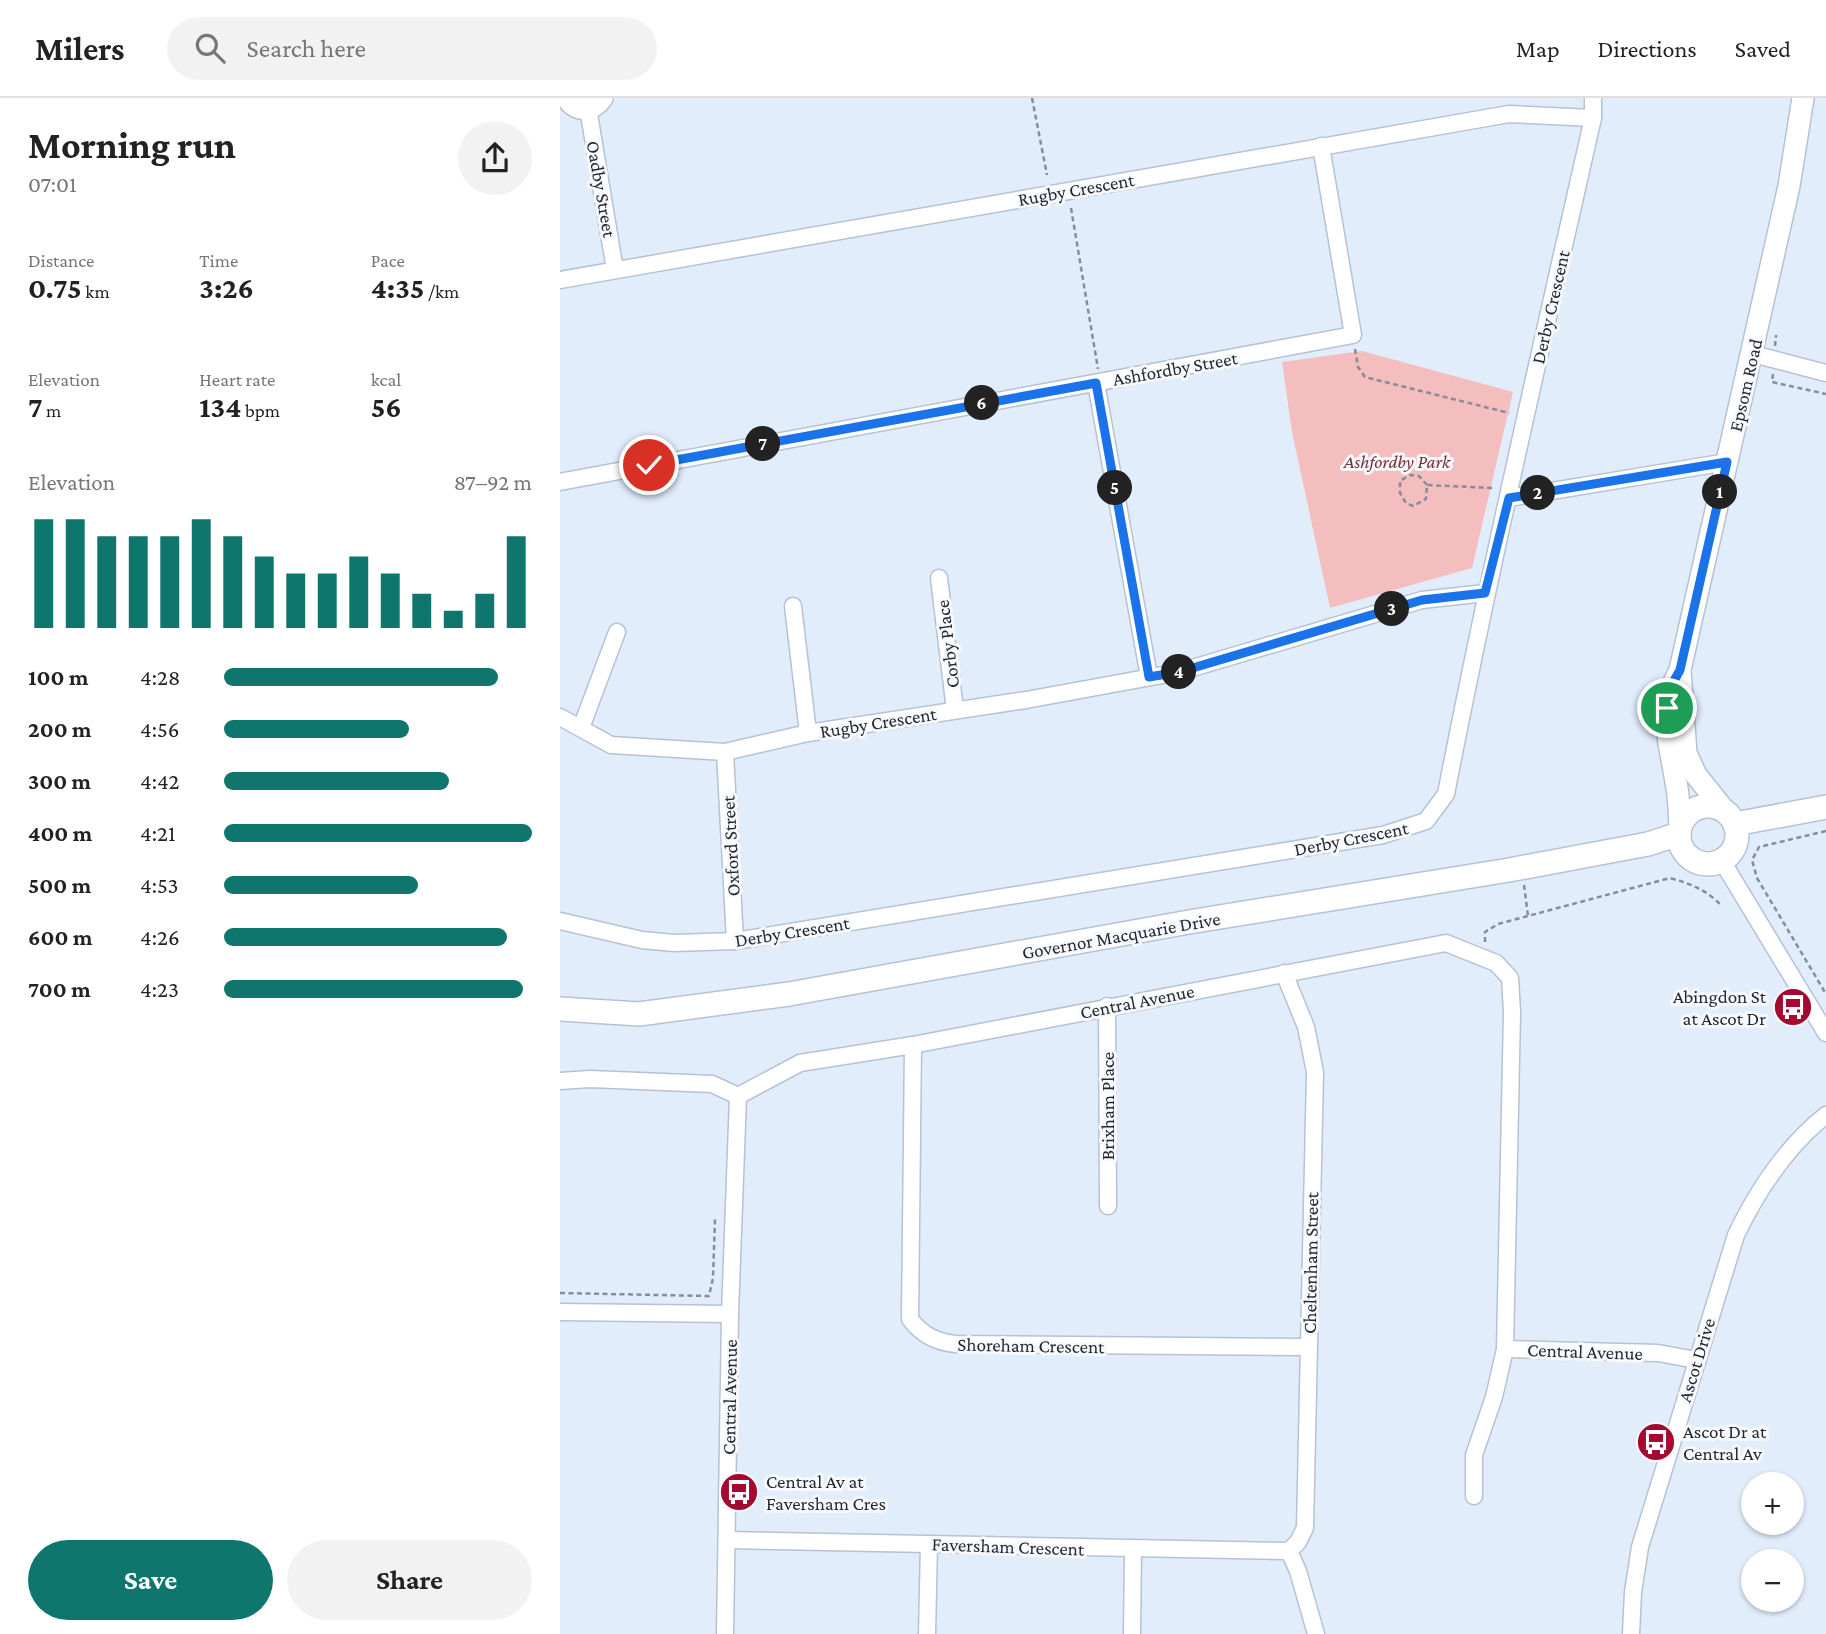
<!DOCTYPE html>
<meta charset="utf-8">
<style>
body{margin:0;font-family:"Crimson Pro",serif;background:#f2f2f2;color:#222;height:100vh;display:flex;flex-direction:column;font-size:26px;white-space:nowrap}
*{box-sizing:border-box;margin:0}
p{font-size:23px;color:#767676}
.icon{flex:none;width:38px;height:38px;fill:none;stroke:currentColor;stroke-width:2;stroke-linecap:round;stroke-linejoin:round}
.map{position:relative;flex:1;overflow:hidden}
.drawer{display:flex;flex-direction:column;background:#fff;width:560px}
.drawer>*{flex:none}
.fabs{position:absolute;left:1181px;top:1374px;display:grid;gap:14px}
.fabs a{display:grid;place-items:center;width:63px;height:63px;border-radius:50%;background:#fff;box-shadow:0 2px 5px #0004;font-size:35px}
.pin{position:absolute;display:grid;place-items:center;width:60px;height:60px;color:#fff;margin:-30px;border:4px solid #fff;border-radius:50%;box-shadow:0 2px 7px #0007}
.km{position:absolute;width:35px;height:35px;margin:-18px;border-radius:50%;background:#222;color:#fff;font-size:19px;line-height:35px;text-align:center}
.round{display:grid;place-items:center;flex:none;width:74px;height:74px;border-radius:37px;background:#f2f2f2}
.head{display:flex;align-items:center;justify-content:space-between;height:119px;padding:0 28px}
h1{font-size:38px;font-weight:700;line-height:52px}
.metrics{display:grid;grid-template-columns:repeat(3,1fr);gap:10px;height:119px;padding:7px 28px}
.metrics div{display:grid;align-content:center}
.metrics b{font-size:30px;font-weight:700}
.metrics small{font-size:19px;font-weight:400}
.metrics p{font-size:19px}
.chart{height:196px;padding:14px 28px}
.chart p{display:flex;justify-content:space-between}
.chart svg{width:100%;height:126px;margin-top:7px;stroke:#0f766e;stroke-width:6}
.button{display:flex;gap:14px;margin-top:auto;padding:14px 28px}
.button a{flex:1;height:80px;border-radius:42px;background:#0f766e;color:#fff;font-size:28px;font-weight:700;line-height:80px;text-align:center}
.button a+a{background:#f2f2f2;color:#222}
ul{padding:0 28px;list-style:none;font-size:23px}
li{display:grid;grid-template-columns:112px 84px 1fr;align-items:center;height:52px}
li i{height:18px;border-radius:9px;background:#0f766e}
header{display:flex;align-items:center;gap:42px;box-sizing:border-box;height:98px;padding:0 35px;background:#fff;border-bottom:2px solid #e0e0e0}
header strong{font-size:33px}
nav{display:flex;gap:38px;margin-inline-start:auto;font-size:24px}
.search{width:490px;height:63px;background:#f2f2f2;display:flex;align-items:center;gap:18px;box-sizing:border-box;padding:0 24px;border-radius:38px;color:#767676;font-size:26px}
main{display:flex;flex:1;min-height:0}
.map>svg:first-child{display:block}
.green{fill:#f4bdbe}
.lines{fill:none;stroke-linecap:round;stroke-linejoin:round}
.minor-casing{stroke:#b5c2d4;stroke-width:19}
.tertiary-casing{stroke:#b5c2d4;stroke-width:24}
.secondary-casing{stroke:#b5c2d4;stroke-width:26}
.path{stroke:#858d98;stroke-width:2.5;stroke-dasharray:5 3.5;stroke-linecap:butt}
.minor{stroke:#fff;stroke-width:16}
.tertiary{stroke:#fff;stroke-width:21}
.secondary{stroke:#fff;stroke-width:23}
.route-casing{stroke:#fff;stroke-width:14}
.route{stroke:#1a73e8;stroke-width:9}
.labels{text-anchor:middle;stroke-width:6;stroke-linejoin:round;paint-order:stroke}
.street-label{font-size:19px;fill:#23282f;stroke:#f7f9fd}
.park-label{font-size:19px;font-style:italic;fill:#7a3036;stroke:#f7f9fd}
.poi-label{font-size:19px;fill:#23282f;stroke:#f7f9fd;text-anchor:start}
</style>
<header>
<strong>Milers</strong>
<div class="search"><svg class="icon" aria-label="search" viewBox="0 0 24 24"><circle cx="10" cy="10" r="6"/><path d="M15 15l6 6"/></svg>Search here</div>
<nav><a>Map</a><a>Directions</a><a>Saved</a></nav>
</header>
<main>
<section class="drawer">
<div class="head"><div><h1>Morning run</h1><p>07:01</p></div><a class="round"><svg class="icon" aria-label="share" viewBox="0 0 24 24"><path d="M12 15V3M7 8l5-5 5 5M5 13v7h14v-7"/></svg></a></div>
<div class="metrics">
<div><p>Distance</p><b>0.75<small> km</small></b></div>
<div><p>Time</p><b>3:26</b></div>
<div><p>Pace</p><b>4:35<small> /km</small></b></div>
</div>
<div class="metrics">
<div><p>Elevation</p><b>7<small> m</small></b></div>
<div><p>Heart rate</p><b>134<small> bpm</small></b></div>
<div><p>kcal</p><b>56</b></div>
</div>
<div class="chart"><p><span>Elevation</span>87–92 m</p>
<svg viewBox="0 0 160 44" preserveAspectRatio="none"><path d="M5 44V6M15 44V6M25 44V12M35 44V12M45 44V12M55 44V6M65 44V12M75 44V19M85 44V25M95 44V25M105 44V19M115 44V25M125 44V32M135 44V38M145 44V32M155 44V12"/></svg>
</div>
<ul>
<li><b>100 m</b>4:28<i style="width:89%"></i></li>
<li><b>200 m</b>4:56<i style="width:60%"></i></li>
<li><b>300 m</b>4:42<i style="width:73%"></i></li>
<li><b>400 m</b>4:21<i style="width:100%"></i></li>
<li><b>500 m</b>4:53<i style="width:63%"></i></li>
<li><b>600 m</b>4:26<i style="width:92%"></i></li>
<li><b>700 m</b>4:23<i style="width:97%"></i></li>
</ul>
<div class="button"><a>Save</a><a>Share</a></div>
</section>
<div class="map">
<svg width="1266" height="1536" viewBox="0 0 1266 1536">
<rect width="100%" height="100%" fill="#e2edfc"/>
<path class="green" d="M802,253L953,294L912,470L770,510L732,334L722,264Z"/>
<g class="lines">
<g class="minor-casing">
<g id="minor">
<path d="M28,10L55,172"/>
<path d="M0,182L949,16L1033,20"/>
<path d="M1193,256L1266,275"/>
<path d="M536,285L589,579"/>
<path d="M0,384L793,237L761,48"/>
<path d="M949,400L1167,364"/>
<path d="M379,480L395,612"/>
<path d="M233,508L248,635"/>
<path d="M0,619L51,647L165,654L248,635L466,602L619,574L862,502L925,495"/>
<path d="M21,630L57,534"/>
<path d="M165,654L175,843"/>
<path d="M1162,763L1266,935"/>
<path d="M0,823L82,842L114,845L175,843L823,737L866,723L886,696C930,470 982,245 1033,20V0"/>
<path d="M724,875L746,929L755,974L745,1430L738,1444L729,1453"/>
<path d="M547,908L548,1108"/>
<path d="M353,947L350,1221C362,1237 376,1244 396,1246L748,1249"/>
<path d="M0,983L30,981L152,986L178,998"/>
<path d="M178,998L240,965L353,947L886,845L936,865L950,880L952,914L945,1251L934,1299L914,1357V1398"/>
<path d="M0,1214L170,1216"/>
<path d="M945,1251L1098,1255L1136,1262"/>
<path d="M167,1442L729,1453"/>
<path d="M729,1453L738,1473L756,1536"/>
<path d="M165,1536L170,1216L178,998"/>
<path d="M367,1536L369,1446"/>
<path d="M572,1536L573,1452"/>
<path d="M1071,1536L1073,1494L1080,1449L1176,1137C1198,1091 1226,1049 1266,1017"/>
</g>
</g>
<g class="tertiary-casing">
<g id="tertiary">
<path d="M7,0C16,14 32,14 42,0"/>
<path d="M1120,573L1126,655L1136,677L1164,712"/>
<path d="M1120,727C1119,713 1119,698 1116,684C1109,640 1097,614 1120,572L1229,88L1243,0"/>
</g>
</g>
<g class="secondary-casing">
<g id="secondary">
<circle cx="1148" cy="737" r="29"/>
<path d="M1175,726L1266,709"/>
<path d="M0,911L79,916L229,896L629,824L949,772L1088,746L1119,736"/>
</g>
</g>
<g class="path">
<path d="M472,0L487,77"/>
<path d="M511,110L538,271"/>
<path d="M1215,248L1216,237"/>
<path d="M795,251L798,269L805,279L949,315"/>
<path d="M1213,276L1212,284L1266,296"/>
<path d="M867,387L859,378L850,377L840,383V395L846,405L853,408L866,401L867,387L932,390"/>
<path d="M1266,733L1199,749L1192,762L1197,780L1266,896"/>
<path d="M964,787L968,818"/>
<path d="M925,844V834L938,826L1110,780C1132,786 1146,792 1162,808"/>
<path d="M0,1195L149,1198L153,1180L155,1121"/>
</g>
<use href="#minor" class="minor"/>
<use href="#tertiary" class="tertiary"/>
<use href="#secondary" class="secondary"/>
</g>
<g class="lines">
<g class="route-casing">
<path id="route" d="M89,367L536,285L589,579L619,574L862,502L925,495L949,400L1167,364L1120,572L1109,592L1107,610"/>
</g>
<use href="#route" class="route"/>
</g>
<defs>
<g id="bus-disc" transform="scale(2.0125)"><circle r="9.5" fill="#a50930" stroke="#f7f9fd"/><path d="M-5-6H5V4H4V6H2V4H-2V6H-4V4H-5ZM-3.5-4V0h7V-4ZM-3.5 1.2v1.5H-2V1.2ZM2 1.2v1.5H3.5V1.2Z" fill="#fff"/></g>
</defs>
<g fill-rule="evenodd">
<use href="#bus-disc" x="1233" y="909"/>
<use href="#bus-disc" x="1096" y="1344"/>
<use href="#bus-disc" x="179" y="1394"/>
</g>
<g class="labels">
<g class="street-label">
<text transform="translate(42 91) rotate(80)" y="7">Oadby Street</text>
<text transform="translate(516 91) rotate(-10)" y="7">Rugby Crescent</text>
<text transform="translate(990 209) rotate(-77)" y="7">Derby Crescent</text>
<text transform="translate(615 270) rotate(-10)" y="7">Ashfordby Street</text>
<text transform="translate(1185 287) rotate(-77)" y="7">Epsom Road</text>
<text transform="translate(387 546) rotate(-97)" y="7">Corby Place</text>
<text transform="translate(318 624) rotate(-9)" y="7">Rugby Crescent</text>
<text transform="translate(791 740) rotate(-11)" y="7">Derby Crescent</text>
<text transform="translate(170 748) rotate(-93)" y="7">Oxford Street</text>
<text transform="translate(232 833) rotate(-9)" y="7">Derby Crescent</text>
<text transform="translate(561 837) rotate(-10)" y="7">Governor Macquarie Drive</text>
<text transform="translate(577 903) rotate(-11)" y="7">Central Avenue</text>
<text transform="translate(547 1008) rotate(-90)" y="7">Brixham Place</text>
<text transform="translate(750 1165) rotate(-89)" y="7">Cheltenham Street</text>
<text transform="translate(471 1247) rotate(1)" y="7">Shoreham Crescent</text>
<text transform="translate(1025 1253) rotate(2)" y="7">Central Avenue</text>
<text transform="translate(1136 1262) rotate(-73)" y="7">Ascot Drive</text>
<text transform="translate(169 1299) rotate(-89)" y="7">Central Avenue</text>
<text transform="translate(448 1448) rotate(2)" y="7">Faversham Crescent</text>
</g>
<g class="park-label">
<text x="837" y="370">Ashfordby Park</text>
</g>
<g class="poi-label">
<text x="1206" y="905" text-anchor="end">Abingdon St<tspan x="1206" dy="22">at Ascot Dr</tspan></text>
<text x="1123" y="1340">Ascot Dr at<tspan x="1123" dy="22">Central Av</tspan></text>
<text x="206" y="1390">Central Av at<tspan x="206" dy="22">Faversham Cres</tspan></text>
</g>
</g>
</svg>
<div class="fabs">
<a>+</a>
<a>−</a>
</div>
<div class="pin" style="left:1107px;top:610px;background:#1e9e55"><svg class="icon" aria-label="arrive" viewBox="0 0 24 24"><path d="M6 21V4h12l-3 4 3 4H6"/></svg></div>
<div class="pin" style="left:89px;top:367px;background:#d93025"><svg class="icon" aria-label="check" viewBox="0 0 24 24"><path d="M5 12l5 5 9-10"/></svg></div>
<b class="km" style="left:1160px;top:394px">1</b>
<b class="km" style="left:978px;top:395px">2</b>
<b class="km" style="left:832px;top:511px">3</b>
<b class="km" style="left:619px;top:574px">4</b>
<b class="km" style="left:555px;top:390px">5</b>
<b class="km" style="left:422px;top:305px">6</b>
<b class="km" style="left:203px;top:346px">7</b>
</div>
</main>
